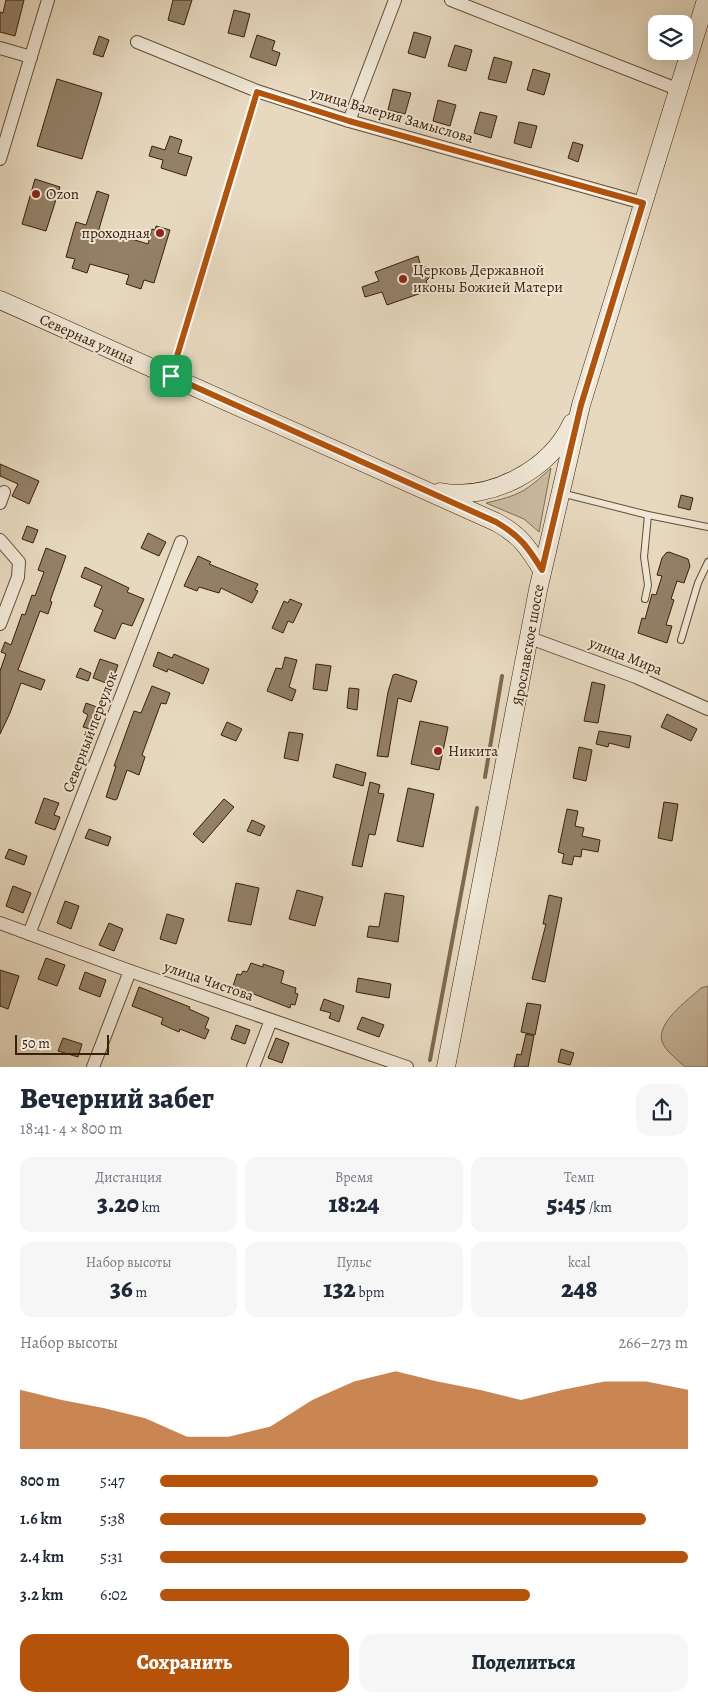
<!DOCTYPE html>
<html lang="ru">
<meta charset="utf-8">
<style>
body{margin:0;font-family:Alegreya,serif;background:#f6f6f7;color:#1f2937;height:100vh;display:flex;flex-direction:column;font-size:19px;white-space:nowrap}
*{box-sizing:border-box;margin:0}
p{font-size:16px;color:#747a83}
.icon{flex:none;width:28px;height:28px;fill:none;stroke:currentColor;stroke-width:2;stroke-linecap:round;stroke-linejoin:round}
.map{position:relative;height:1067px;overflow:hidden}
.drawer{display:flex;flex-direction:column;background:#fff;flex:1}
.drawer>*{flex:none}
.buttons{position:absolute;left:648px;top:15px;display:grid;gap:10px}
.buttons a{display:grid;place-items:center;width:45px;height:45px;border-radius:10px;background:#fff;box-shadow:0 5px 20px #0002;font-size:25px}
.scale{position:absolute;left:15px;bottom:12px;width:94px;box-sizing:border-box;padding-left:5px;border:2px solid #392008;border-top:0;font-size:14px;line-height:18px;white-space:nowrap;color:#392008;-webkit-text-stroke:4px #efe6d5;paint-order:stroke}
.pin{position:absolute;display:grid;place-items:center;width:42px;height:42px;color:#fff;margin:-21px;border-radius:10px;box-shadow:0 2px 8px #0006}
.round{display:grid;place-items:center;flex:none;width:52px;height:52px;border-radius:15px;background:#f6f6f7}
.overview{display:flex;align-items:center;justify-content:space-between;height:85px;padding:0 20px}
h1{font-size:28px;font-weight:800;line-height:38px}
.metrics{display:grid;grid-template-columns:repeat(3,1fr);gap:8px;height:85px;padding:5px 20px}
.metrics div{display:grid;align-content:center;border-radius:12px;background:#f6f6f7;text-align:center}
.metrics b{font-size:25px;font-weight:800}
.metrics small{font-size:14px;font-weight:400}
.metrics p{font-size:14px}
.chart{height:140px;padding:10px 20px}
.chart p{display:flex;justify-content:space-between}
.chart svg{width:100%;height:90px;margin-top:5px;fill:#b45309;opacity:.7}
.primary-button{display:flex;gap:10px;margin-top:auto;padding:10px 20px}
.primary-button a{flex:1;height:58px;border-radius:15px;background:#b45309;color:#fff;font-size:20px;font-weight:800;line-height:58px;text-align:center}
.primary-button a+a{background:#f6f6f7;color:#1f2937}
ul{padding:0 20px;list-style:none;font-size:16px}
li{display:grid;grid-template-columns:80px 60px 1fr;align-items:center;height:38px}
li i{height:12px;border-radius:6px;background:#b45309}
.map>svg:first-child{display:block}
.green{fill:#c9baa0;stroke:#816d54}
.lines{fill:none;stroke-linecap:round;stroke-linejoin:round}
.stream{stroke:#7e6951;stroke-width:4}
.building{fill:#938067;stroke:#392008}
.lane-casing{stroke:#644e36;stroke-width:8}
.street-casing{stroke:#644e36;stroke-width:14}
.secondary-casing{stroke:#392008;stroke-width:19}
.lane{stroke:#efe6d5;stroke-width:6}
.street{stroke:#efe6d5;stroke-width:12}
.secondary{stroke:#efe6d5;stroke-width:18}
.route-casing{stroke:#fff;stroke-width:10}
.route{stroke:#b45309;stroke-width:6}
.poi-dot{fill:#8f2418;stroke:#efe6d5;stroke-width:2}
.labels{text-anchor:middle;stroke-width:4;stroke-linejoin:round;paint-order:stroke}
.street-label{font-size:15px;fill:#392008;stroke:#efe6d5}
.poi-label{font-size:15px;fill:#392008;stroke:#efe6d5;text-anchor:start}
</style>
<div class="map">
<svg width="708" height="1067" viewBox="0 0 708 1067">
<rect width="100%" height="100%" fill="#e7d9bf"/>
<filter id="stains"><feTurbulence type="fractalNoise" baseFrequency=".004" numOctaves="4"/><feColorMatrix values="0 0 0 0 .2 0 0 0 0 .09 0 0 0 0 .02 0 0 0 .5 -.17"/></filter>
<radialGradient id="worn" r=".72"><stop offset=".6" stop-color="#630" stop-opacity="0"/><stop offset="1" stop-color="#630" stop-opacity=".3"/></radialGradient>
<g class="green">
<path d="M551,468L539,532L524,519L486,503C520,495 525,492 551,468Z"/>
<path d="M708,986V1067H685C678,1060 668,1053 663,1044C653,1025 688,1000 701,988Z"/>
</g>
<g class="lines">
<g class="stream">
<path d="M485,777L502,676"/>
<path d="M430,1060L477,808"/>
</g>
</g>
<g class="building">
<path d="M6,0H24L15,36L0,32V12L3,13Z"/>
<path d="M173,0H192L184,25L168,20Z"/>
<path d="M234,10L250,14L244,37L228,33Z"/>
<path d="M414,32L431,37L425,58L408,53Z"/>
<path d="M257,35L275,41L272,50L280,53L276,66L250,57Z"/>
<path d="M99,36L109,40L103,57L93,54Z"/>
<path d="M455,45L472,50L466,71L448,66Z"/>
<path d="M494,57L512,62L506,83L488,79Z"/>
<path d="M533,69L550,74L544,95L527,90Z"/>
<path d="M57,79L102,93L82,159L37,146Z"/>
<path d="M393,89L411,93L405,114L388,110Z"/>
<path d="M438,100L456,105L450,126L433,121Z"/>
<path d="M480,112L497,116L491,138L474,133Z"/>
<path d="M519,122L537,126L531,148L514,143Z"/>
<path d="M170,136L182,140L178,153L192,157L186,176L161,168L163,160L149,156L152,146L165,150Z"/>
<path d="M573,142L583,145L578,162L568,158Z"/>
<path d="M35,179L60,187L46,231L22,224Z"/>
<path d="M97,191L109,195L99,229L148,244L152,229L155,230L156,226L170,230L154,283L144,280L141,289L126,284L129,275L90,264L87,273L72,268L75,259L66,257L73,232L76,222L86,225Z"/>
<path d="M418,256L421,267H427L431,271L430,277L426,281L430,290L387,305L382,292L365,297L362,287L379,281L375,272Z"/>
<path d="M0,464L39,481L29,504L12,496L18,484L0,476Z"/>
<path d="M681,495L693,498L690,510L678,507Z"/>
<path d="M27,526L38,530L33,543L22,539Z"/>
<path d="M148,533L166,542L159,556L141,548Z"/>
<path d="M46,548L66,556L50,601L52,602L48,614L40,611L18,670L45,680L41,690L21,683L10,713L0,734V671L6,654L1,652L5,642L11,645L22,614L25,615L32,595L35,596L44,572L38,570Z"/>
<path d="M669,552L688,559L690,566L684,583L677,581L671,599L674,600L666,625L672,626L667,643L638,633L642,618L645,619L652,594L656,595L662,576L657,575L662,558L666,553Z"/>
<path d="M198,556L211,562L209,564L258,584L255,590L258,591L252,603L221,588L219,593L199,587L197,591L184,586Z"/>
<path d="M85,567L129,588L127,592L144,599L132,626L122,623L115,639L94,631L103,610L94,606L102,586L81,577Z"/>
<path d="M290,599L302,604L293,623L288,621L283,633L272,628L284,601L288,603Z"/>
<path d="M158,652L172,658L174,654L209,669L203,684L168,669L167,672L153,666Z"/>
<path d="M285,657L297,660L289,687L296,690L292,701L267,691L276,668L282,669Z"/>
<path d="M100,659L118,665L111,685L93,678Z"/>
<path d="M316,664L331,666L327,691L313,689Z"/>
<path d="M80,668L91,673L88,681L76,677Z"/>
<path d="M396,674L417,681L411,702L398,698L388,757L377,756L388,692L393,675Z"/>
<path d="M592,682L605,685L598,723L584,721Z"/>
<path d="M152,686L170,693L166,704L161,703L142,755L145,757L139,775L127,770L117,799L115,800L106,797L116,766H114L134,711L141,713Z"/>
<path d="M349,688L359,689L357,710L347,708Z"/>
<path d="M86,703L102,709L93,730L83,727L88,715L83,712Z"/>
<path d="M667,714L697,729L691,741L661,727Z"/>
<path d="M420,721L448,727L439,770L411,764Z"/>
<path d="M227,722L242,729L236,741L221,735Z"/>
<path d="M599,731L631,736L629,748L609,743L608,747L596,744Z"/>
<path d="M289,732L303,734L298,761L284,758Z"/>
<path d="M579,747L592,750L586,781L573,778Z"/>
<path d="M336,764L366,773L363,786L333,777Z"/>
<path d="M370,782L380,785L378,793L384,794L375,835L369,834L362,867L352,865Z"/>
<path d="M408,788L434,794L423,847L397,841Z"/>
<path d="M44,798L59,803L54,815L60,817L55,830L35,823Z"/>
<path d="M224,799L234,807L203,843L193,834Z"/>
<path d="M664,802L678,804L672,841L658,838Z"/>
<path d="M567,809L578,811L575,826L584,828L582,836L600,840L598,852L582,849L581,857L574,856L572,865L562,863L564,854L558,852Z"/>
<path d="M252,820L265,826L260,836L247,831Z"/>
<path d="M89,829L111,837L108,846L85,838Z"/>
<path d="M9,849L27,856L24,865L5,858Z"/>
<path d="M236,883L259,888L251,925L228,921Z"/>
<path d="M13,886L31,893L23,913L6,906Z"/>
<path d="M297,890L323,897L315,926L289,919Z"/>
<path d="M385,893L404,896L398,942L367,937L369,926L379,927Z"/>
<path d="M549,895L562,898L545,982L532,979L546,924H543Z"/>
<path d="M65,901L79,906L71,929L57,923Z"/>
<path d="M167,914L184,919L176,944L160,939Z"/>
<path d="M109,923L123,929L114,951L99,945Z"/>
<path d="M46,958L65,965L57,986L38,979Z"/>
<path d="M251,963L263,967V964L284,971L281,983L296,988L295,993L298,994L295,1005L291,1004L290,1008L233,986L237,974L241,975L243,971L247,972Z"/>
<path d="M0,970L19,976L8,1009L0,1006Z"/>
<path d="M85,972L106,980L100,997L79,989Z"/>
<path d="M358,978L391,984L389,998L356,992Z"/>
<path d="M139,987L190,1007L189,1009L209,1018L205,1028L209,1030L205,1039L180,1029L179,1032L161,1024L163,1018L132,1006Z"/>
<path d="M324,999L344,1006L339,1022L329,1018L331,1013L320,1010Z"/>
<path d="M527,1003L541,1005L535,1035L521,1032Z"/>
<path d="M362,1017L384,1025L379,1037L357,1029Z"/>
<path d="M236,1025L250,1030L245,1044L231,1039Z"/>
<path d="M526,1034L534,1036L528,1067H514L517,1054L521,1055Z"/>
<path d="M63,1038L82,1044L78,1057L58,1051Z"/>
<path d="M276,1038L289,1043L282,1063L268,1058Z"/>
<path d="M561,1049L574,1053L570,1065L558,1062Z"/>
</g>
<g class="lines">
<g class="lane-casing">
<g id="lane">
<path d="M171,375L257,91"/>
<path d="M561,493L648,515L708,527"/>
<path d="M645,599L648,585L644,557L648,515"/>
<path d="M681,640L698,583L708,562"/>
</g>
</g>
<g class="street-casing">
<g id="street">
<path d="M451,0L677,89"/>
<path d="M137,42L257,91L349,121L643,203"/>
<path d="M0,48L31,57"/>
<path d="M349,121L395,0"/>
<path d="M0,159L48,0"/>
<path d="M0,503L4,492"/>
<path d="M0,540L19,562L18,577L0,624"/>
<path d="M530,638L636,677L708,709"/>
<path d="M0,923L130,971L407,1067"/>
<path d="M29,934L181,542"/>
<path d="M93,1067L130,971"/>
<path d="M253,1067L271,1020"/>
</g>
</g>
<g class="secondary-casing">
<g id="secondary">
<path d="M0,300L496,522C520,535 528,547 542,570"/>
<path d="M440,492C491,501 550,470 572,423"/>
<path d="M446,1067L538,590L581,405L706,0"/>
</g>
</g>
<use href="#lane" class="lane"/>
<use href="#street" class="street"/>
<use href="#secondary" class="secondary"/>
</g>
<g class="lines">
<g class="route-casing">
<path id="route" d="M257,92L349,121L643,203L581,405L542,570C528,547 520,536 496,522L171,376Z"/>
</g>
<use href="#route" class="route"/>
</g>
<g class="poi-dot">
<circle cx="36" cy="194" r="5"/>
<circle cx="160" cy="233" r="5"/>
<circle cx="403" cy="279" r="5"/>
<circle cx="438" cy="751" r="5"/>
</g>
<g class="labels">
<g class="street-label">
<text transform="translate(392 115) rotate(16)" y="5">улица Валерия Замыслова</text>
<text transform="translate(87 339) rotate(24)" y="5">Северная улица</text>
<text transform="translate(528 645) rotate(-80)" y="5">Ярославское шоссе</text>
<text transform="translate(626 656) rotate(22)" y="5">улица Мира</text>
<text transform="translate(90 732) rotate(-69)" y="5">Северный переулок</text>
<text transform="translate(209 981) rotate(19)" y="5">улица Чистова</text>
</g>
<g class="poi-label">
<text x="46" y="199">Ozon</text>
<text x="150" y="238" text-anchor="end">проходная</text>
<text x="413" y="275">Церковь Державной<tspan x="413" dy="17">иконы Божией Матери</tspan></text>
<text x="448" y="756">Никита</text>
</g>
</g>
<rect width="100%" height="100%" filter="url(#stains)"/>
<rect width="100%" height="100%" fill="url(#worn)"/>
</svg>
<div class="buttons">
<a><svg class="icon" aria-label="layers" viewBox="0 0 24 24"><path d="M12 4l9 5-9 5-9-5zM3 14l9 5 9-5"/></svg></a>
</div>
<div class="scale">50 m</div>
<div class="pin" style="left:171px;top:376px;background:#1e9e55"><svg class="icon" aria-label="arrive" viewBox="0 0 24 24"><path d="M6 21V4h12l-3 4 3 4H6"/></svg></div>
</div>
<section class="drawer">
<div class="overview"><div><h1>Вечерний забег</h1><p>18:41 · 4 × 800 m</p></div><a class="round"><svg class="icon" aria-label="share" viewBox="0 0 24 24"><path d="M12 15V3M7 8l5-5 5 5M5 13v7h14v-7"/></svg></a></div>
<div class="metrics">
<div><p>Дистанция</p><b>3.20<small> km</small></b></div>
<div><p>Время</p><b>18:24</b></div>
<div><p>Темп</p><b>5:45<small> /km</small></b></div>
</div>
<div class="metrics">
<div><p>Набор высоты</p><b>36<small> m</small></b></div>
<div><p>Пульс</p><b>132<small> bpm</small></b></div>
<div><p>kcal</p><b>248</b></div>
</div>
<div class="chart"><p><span>Набор высоты</span>266–273 m</p>
<svg viewBox="0 0 160 44" preserveAspectRatio="none"><path d="M0 44V15L10 20L20 24L30 29L40 38L50 38L60 33L70 20L80 11L90 6L100 11L110 15L120 20L130 15L140 11L150 11L160 15V44z"/></svg>
</div>
<ul>
<li><b>800 m</b>5:47<i style="width:83%"></i></li>
<li><b>1.6 km</b>5:38<i style="width:92%"></i></li>
<li><b>2.4 km</b>5:31<i style="width:100%"></i></li>
<li><b>3.2 km</b>6:02<i style="width:70%"></i></li>
</ul>
<div class="primary-button"><a>Сохранить</a><a>Поделиться</a></div>
</section>
